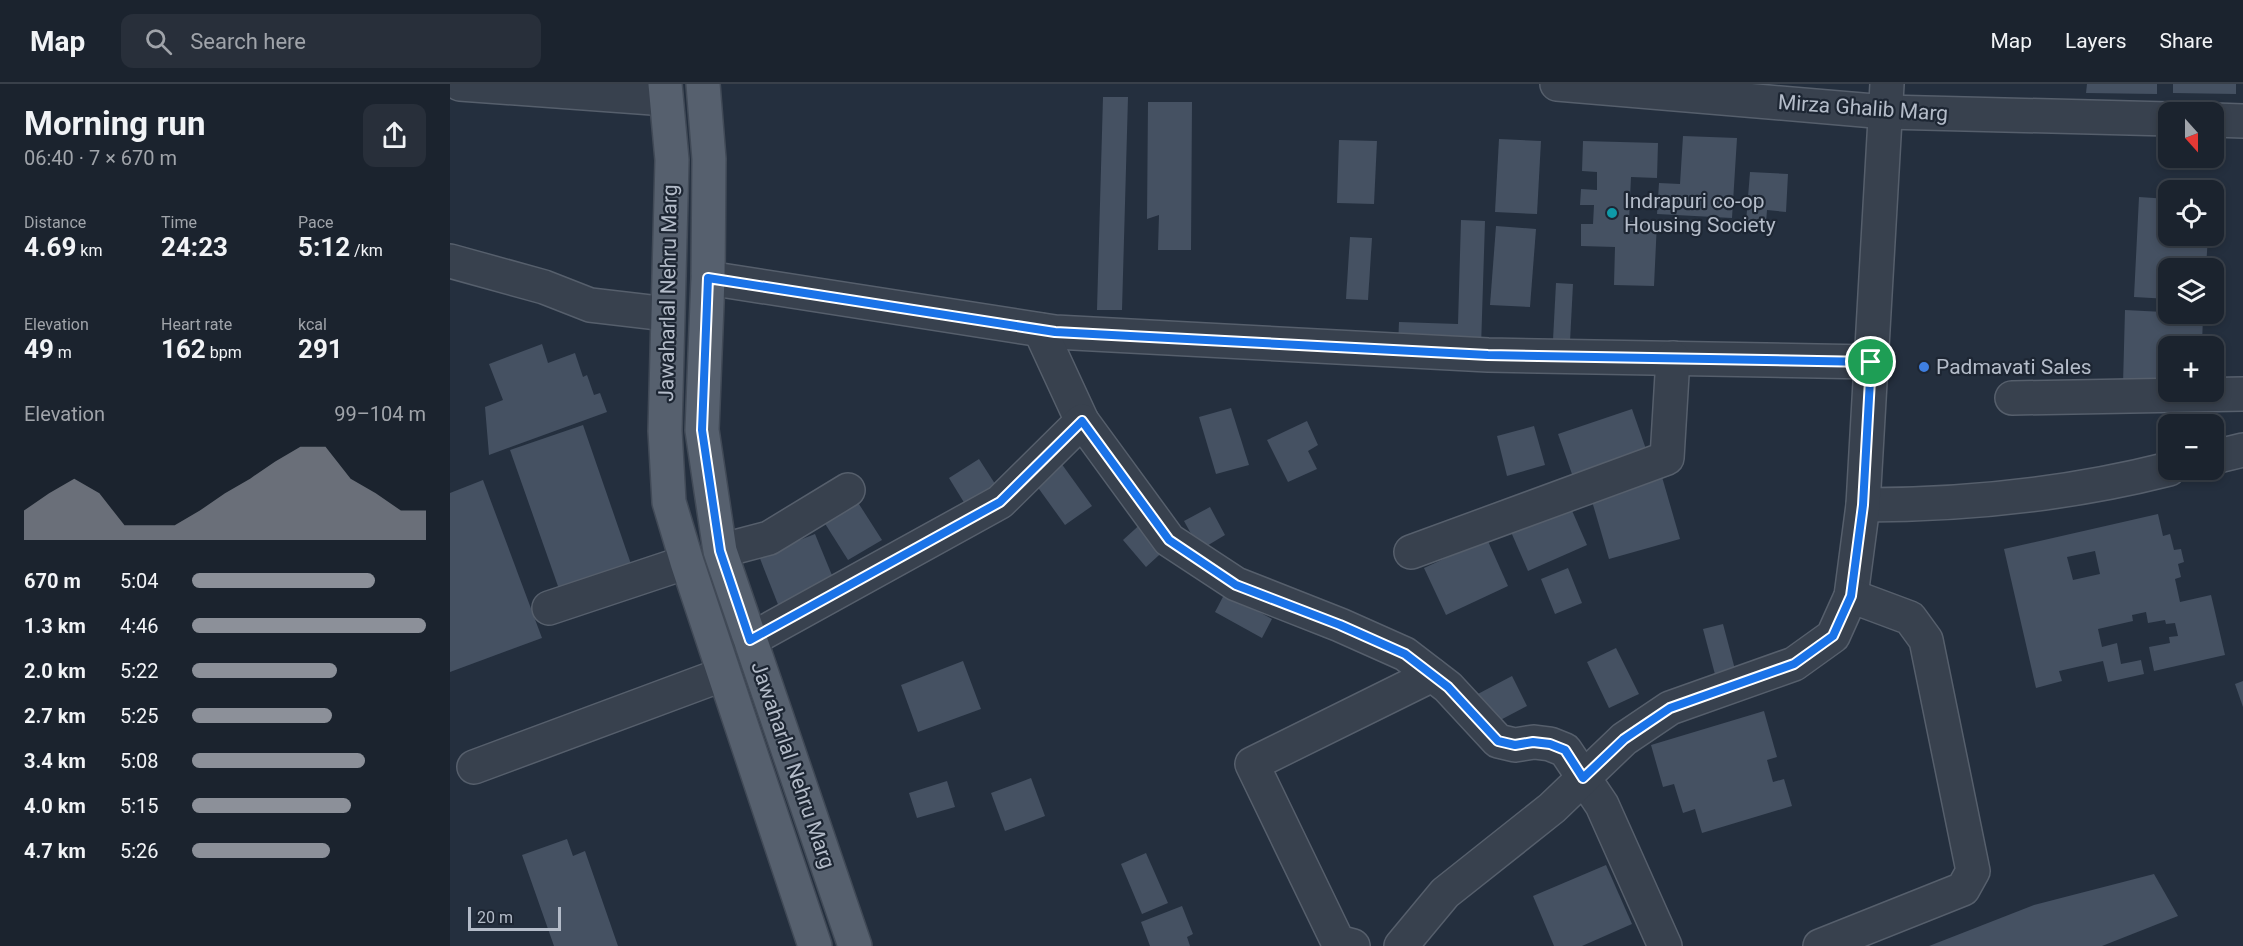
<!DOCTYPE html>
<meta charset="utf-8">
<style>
body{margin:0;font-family:Roboto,sans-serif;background:#282f3a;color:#f1f3f6;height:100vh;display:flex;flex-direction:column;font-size:22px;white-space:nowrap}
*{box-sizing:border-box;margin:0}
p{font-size:20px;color:#a0a4aa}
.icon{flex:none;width:33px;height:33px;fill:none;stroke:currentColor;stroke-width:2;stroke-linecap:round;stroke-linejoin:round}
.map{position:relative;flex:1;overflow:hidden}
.drawer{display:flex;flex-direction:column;background:#1b232e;width:450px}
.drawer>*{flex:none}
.needle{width:39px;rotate:159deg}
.fabs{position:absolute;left:1708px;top:18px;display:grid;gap:12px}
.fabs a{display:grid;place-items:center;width:66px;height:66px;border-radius:12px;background:#1b232e;box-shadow:0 3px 9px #0003,0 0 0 2px #39404a;font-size:30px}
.scale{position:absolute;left:18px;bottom:15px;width:93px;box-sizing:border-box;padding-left:6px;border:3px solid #b4bcc9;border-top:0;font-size:16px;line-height:21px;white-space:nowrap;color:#b4bcc9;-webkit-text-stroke:4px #1d2633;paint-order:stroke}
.pin{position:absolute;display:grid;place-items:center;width:51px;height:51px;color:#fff;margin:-26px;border:3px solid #fff;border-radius:50%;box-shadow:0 2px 6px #0007}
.round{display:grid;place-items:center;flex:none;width:63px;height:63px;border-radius:12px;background:#282f3a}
.summary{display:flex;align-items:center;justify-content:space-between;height:102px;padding:0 24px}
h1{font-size:33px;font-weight:700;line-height:45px}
.stats{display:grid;grid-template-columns:repeat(3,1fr);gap:9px;height:102px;padding:6px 24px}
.stats div{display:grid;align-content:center}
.stats b{font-size:26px;font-weight:700}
.stats small{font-size:16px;font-weight:400}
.stats p{font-size:16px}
.chart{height:168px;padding:12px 24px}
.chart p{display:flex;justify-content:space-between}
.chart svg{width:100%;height:108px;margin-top:6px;fill:#8c9099;opacity:.7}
ul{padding:0 24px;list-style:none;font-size:20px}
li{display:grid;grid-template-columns:96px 72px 1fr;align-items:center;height:45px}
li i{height:15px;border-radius:8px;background:#8c9099}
header{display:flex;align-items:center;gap:36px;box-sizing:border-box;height:84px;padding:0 30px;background:#1b232e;border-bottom:2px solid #39404a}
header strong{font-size:28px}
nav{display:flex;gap:33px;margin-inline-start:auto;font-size:21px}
.search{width:420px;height:54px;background:#282f3a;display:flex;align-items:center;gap:15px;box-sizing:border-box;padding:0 21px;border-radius:12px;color:#a0a4aa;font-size:22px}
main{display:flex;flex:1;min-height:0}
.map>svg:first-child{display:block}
.building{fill:#455162;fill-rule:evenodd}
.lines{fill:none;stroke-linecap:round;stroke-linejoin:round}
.minor-casing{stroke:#565f6c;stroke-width:36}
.major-casing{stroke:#414a57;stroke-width:36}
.minor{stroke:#38414e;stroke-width:33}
.major{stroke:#56606e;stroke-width:33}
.route-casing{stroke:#fff;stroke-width:12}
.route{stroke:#1a73e8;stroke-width:8}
.culture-dot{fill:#0f9aa8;stroke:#1d2633;stroke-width:2}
.shop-dot{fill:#3f7fe0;stroke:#1d2633;stroke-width:2}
.labels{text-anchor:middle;stroke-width:4.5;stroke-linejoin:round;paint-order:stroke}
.street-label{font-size:21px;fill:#b4bcc9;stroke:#1d2633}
.poi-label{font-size:21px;fill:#b4bcc9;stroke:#1d2633;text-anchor:start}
</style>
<header>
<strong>Map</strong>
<div class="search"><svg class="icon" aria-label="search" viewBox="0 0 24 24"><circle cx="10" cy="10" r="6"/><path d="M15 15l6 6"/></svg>Search here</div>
<nav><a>Map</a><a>Layers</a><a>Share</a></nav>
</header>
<main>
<section class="drawer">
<div class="summary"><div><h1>Morning run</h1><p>06:40 · 7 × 670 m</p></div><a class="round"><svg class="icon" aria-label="share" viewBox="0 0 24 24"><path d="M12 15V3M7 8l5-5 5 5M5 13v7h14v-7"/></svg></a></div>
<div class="stats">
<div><p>Distance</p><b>4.69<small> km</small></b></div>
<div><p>Time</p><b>24:23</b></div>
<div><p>Pace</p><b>5:12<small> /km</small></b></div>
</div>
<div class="stats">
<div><p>Elevation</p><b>49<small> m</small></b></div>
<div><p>Heart rate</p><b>162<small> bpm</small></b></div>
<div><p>kcal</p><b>291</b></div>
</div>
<div class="chart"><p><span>Elevation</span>99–104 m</p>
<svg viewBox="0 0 160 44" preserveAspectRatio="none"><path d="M0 44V32L10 25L20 19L30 25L40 38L50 38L60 38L70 32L80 25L90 19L100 12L110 6L120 6L130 19L140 25L150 32L160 32V44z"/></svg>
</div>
<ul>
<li><b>670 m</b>5:04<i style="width:78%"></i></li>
<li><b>1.3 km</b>4:46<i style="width:100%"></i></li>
<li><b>2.0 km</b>5:22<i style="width:62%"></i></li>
<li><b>2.7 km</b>5:25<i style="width:60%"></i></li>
<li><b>3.4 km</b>5:08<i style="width:74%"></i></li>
<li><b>4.0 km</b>5:15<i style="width:68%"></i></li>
<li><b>4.7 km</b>5:26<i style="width:59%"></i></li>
</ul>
</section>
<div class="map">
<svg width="1793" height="862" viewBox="0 0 1793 862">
<rect width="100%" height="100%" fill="#242f3e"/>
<g class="building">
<path d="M1637,0H1707V10L1636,9Z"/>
<path d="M1723,0H1786V10L1723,9Z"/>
<path d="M653,13H678L672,226H647Z"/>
<path d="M698,18H742L741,166H708L709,131L697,135Z"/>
<path d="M1233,52L1287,54L1282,134L1207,130L1209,99L1230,100Z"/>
<path d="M1049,55L1091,57L1087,130L1045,128Z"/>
<path d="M889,56L927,57L924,120L887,119Z"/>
<path d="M1133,57L1208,59L1207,94L1181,93L1179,137L1207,138L1204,202L1164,201L1165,163L1131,162V140H1143L1144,121H1130L1131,105L1147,106V88L1132,87Z"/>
<path d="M1300,88L1338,90L1336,128L1317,126L1316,139L1296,138Z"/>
<path d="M1689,113L1719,115V152H1758L1756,184H1719V215L1684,213Z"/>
<path d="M1011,136L1035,137L1031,264L948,262L949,238L1008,240Z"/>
<path d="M1046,142L1086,145L1080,223L1040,221Z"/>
<path d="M900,153L922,154L918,216L896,215Z"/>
<path d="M1106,199L1123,200L1120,258L1103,256Z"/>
<path d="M1675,226L1753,230L1752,262H1719V301L1673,300Z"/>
<path d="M92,260L98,279L125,269L133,293L137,291L144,311L150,309L157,328L39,371L35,323L53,316L39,280Z"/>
<path d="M781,324L799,381L766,390L749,333Z"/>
<path d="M1182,325L1197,368L1123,393L1108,350Z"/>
<path d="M857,337L868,361L858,367L867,385L838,398L817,356Z"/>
<path d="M133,341L181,480L109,505L60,366Z"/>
<path d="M1084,342L1095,381L1057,392L1047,352Z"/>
<path d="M529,375L549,406L518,425L499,394Z"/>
<path d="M611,379L642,422L615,441L584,398Z"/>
<path d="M1210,386L1230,455L1159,475L1139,407Z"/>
<path d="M33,396L92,554L0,588V409Z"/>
<path d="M407,417L432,456L398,476L374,438Z"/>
<path d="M1120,422L1137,461L1078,487L1061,448Z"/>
<path d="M760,423L775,451L750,466L734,437Z"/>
<path d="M1708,430L1713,452L1720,450L1724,466L1731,465L1734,478L1728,480L1731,493L1725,495L1730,518L1761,511L1775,571L1704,587L1699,563L1720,559L1719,553L1728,552L1725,539L1716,540L1715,536L1698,539L1696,528L1682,531L1683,537L1648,545L1652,563L1667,559L1671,580L1691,576L1694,590L1658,598L1653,577L1609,587L1612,597L1586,604L1554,465ZM1645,467L1650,490L1623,496L1617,473Z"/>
<path d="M695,436L719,462L696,483L673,456Z"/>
<path d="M365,450L386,501L329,523L309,472Z"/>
<path d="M1037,455L1058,502L996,531L974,484Z"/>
<path d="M1118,484L1132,519L1105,530L1091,495Z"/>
<path d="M775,509L822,535L812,554L765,528Z"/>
<path d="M1273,540L1287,593L1267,598L1253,545Z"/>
<path d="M1166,564L1189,610L1159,624L1137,578Z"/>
<path d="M513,577L531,625L468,648L451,601Z"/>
<path d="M1062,592L1077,622L1039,642L1024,612Z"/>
<path d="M1793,597V623L1785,600Z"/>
<path d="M1314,627L1327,673L1317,676L1323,698L1334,695L1342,722L1252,749L1245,725L1233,729L1224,700L1213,703L1201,661Z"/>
<path d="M581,694L595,732L555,747L541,709Z"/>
<path d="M497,697L505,723L467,734L459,709Z"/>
<path d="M117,755L123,772L135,767L168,862H104L72,771Z"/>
<path d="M696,769L718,819L692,830L671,780Z"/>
<path d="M1156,781L1182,840L1132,862H1104L1083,812Z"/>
<path d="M1704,790L1728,832L1652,862H1479L1584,821Z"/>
<path d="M732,822L743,850L737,853L740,862H700L691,838Z"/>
</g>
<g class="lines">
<g class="minor-casing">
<g id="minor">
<path d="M10,0L216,15"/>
<path d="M1107,0L1436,28L1719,35"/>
<path d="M1764,36L1793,37"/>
<path d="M0,177L94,203L140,221L217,230"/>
<path d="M258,194L605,248L1038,271L1421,278"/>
<path d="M590,246L632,337L719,456L786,500L890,541L955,570L998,603L1048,657L1065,661L1084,658L1100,660L1115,666L1152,721L1215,862"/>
<path d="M1562,314L1793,310"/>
<path d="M1764,373L1793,366"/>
<path d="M1413,421C1515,421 1620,410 1719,385"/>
<path d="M270,467L319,454L398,406"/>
<path d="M961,468L1217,374L1223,274"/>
<path d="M99,524L237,478"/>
<path d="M300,556L550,418L632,337"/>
<path d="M24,683L274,590"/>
<path d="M903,862L888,858L802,680L982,591"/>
<path d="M951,862L995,809L1102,724L1174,655L1220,624L1344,580L1383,552L1401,512L1413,421L1437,0"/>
<path d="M1370,862L1513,805L1523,787L1476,556L1460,534L1401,512"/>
</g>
</g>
<g class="major-casing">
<g id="major">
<path d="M215,0L222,76L215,347L219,418L237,478L365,862"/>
<path d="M253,0L259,75L258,194L252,346L270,467L405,862"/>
</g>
</g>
<use href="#minor" class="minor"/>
<use href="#major" class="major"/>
</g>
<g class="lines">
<g class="route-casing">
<path id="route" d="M258,194L605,248L1038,271L1421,278L1413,421L1401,512L1383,552L1344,580L1220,624L1174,655L1133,694L1115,666L1100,660L1083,658L1065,661L1048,657L998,603L955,570L890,541L786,501L719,456L632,337L550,418L300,556L270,467L252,346Z"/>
</g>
<use href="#route" class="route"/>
</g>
<circle class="culture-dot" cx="1162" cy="129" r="6"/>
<circle class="shop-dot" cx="1474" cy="283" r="6"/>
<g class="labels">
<g class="street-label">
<text transform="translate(1413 24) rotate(4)" y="7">Mirza Ghalib Marg</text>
<text transform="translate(218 209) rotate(-89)" y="7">Jawaharlal Nehru Marg</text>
<text transform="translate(343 681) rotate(71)" y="7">Jawaharlal Nehru Marg</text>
</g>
<g class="poi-label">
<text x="1174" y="124">Indrapuri co-op<tspan x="1174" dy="24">Housing Society</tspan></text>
<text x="1486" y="290">Padmavati Sales</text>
</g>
</g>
</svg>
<div class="fabs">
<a><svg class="needle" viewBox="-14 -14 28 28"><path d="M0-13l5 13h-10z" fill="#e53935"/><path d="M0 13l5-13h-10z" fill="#a0a4aa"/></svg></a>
<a><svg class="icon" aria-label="locate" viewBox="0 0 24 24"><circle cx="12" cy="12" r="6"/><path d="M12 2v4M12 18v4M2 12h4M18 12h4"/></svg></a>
<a><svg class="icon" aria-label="layers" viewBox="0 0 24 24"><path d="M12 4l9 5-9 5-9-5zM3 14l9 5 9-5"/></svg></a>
<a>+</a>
<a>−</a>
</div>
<div class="scale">20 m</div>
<div class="pin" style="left:1421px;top:278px;background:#1e9e55"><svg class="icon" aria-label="arrive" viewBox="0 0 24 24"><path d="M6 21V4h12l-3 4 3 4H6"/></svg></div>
</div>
</main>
